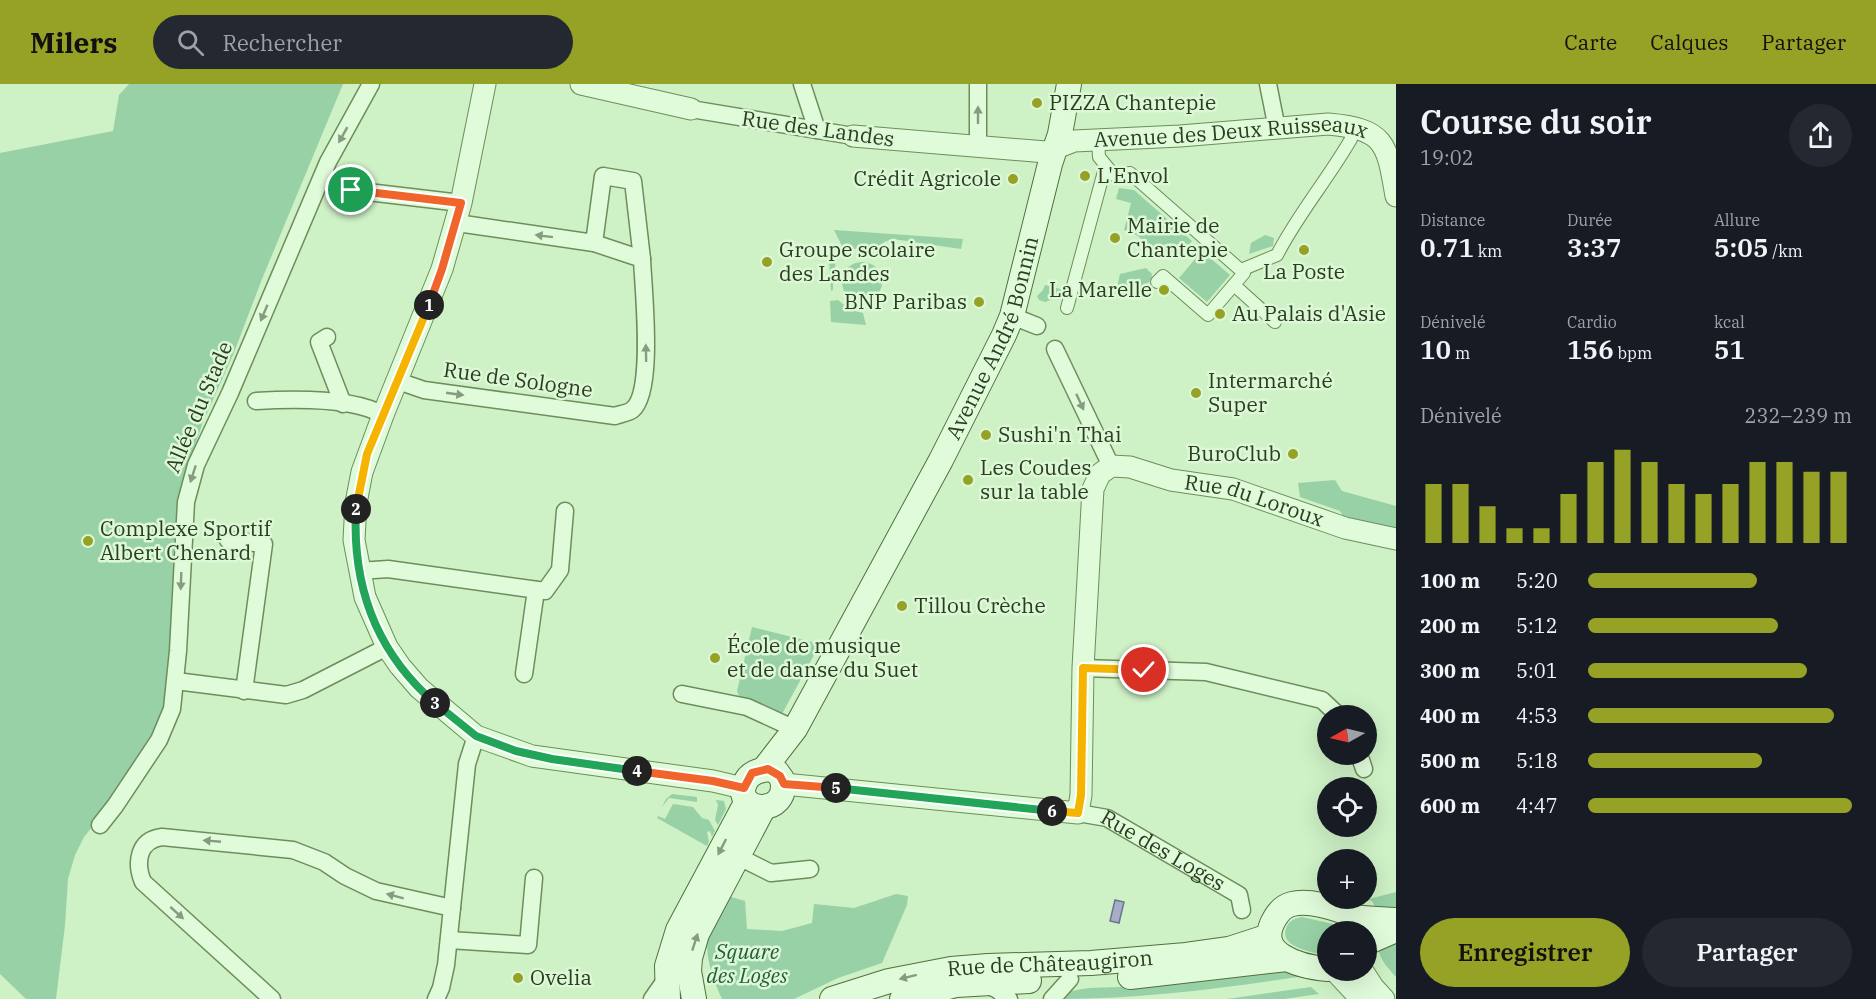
<!DOCTYPE html>
<html lang="fr">
<meta charset="utf-8">
<style>
body{margin:0;font-family:"IBM Plex Serif",serif;background:#242831;color:#f1f3f6;height:100vh;display:flex;flex-direction:column;font-size:22px;white-space:nowrap}
*{box-sizing:border-box;margin:0}
p{font-size:20px;color:#9ea1a6}
.icon{flex:none;width:33px;height:33px;fill:none;stroke:currentColor;stroke-width:2;stroke-linecap:round;stroke-linejoin:round}
.map{position:relative;flex:1;overflow:hidden}
.side{display:flex;flex-direction:column;background:#171b24;width:480px}
.side>*{flex:none}
.needle{width:39px;rotate:262deg}
.buttons{position:absolute;left:1317px;top:621px;display:grid;gap:12px}
.buttons a{display:grid;place-items:center;width:60px;height:60px;border-radius:50%;background:#171b24;box-shadow:0 6px 24px #0002;font-size:30px}
.pin{position:absolute;display:grid;place-items:center;width:51px;height:51px;color:#fff;margin:-26px;border:3px solid #fff;border-radius:50%;box-shadow:0 2px 6px #0007}
.km{position:absolute;width:30px;height:30px;margin:-15px;border-radius:50%;background:#222;color:#fff;font-size:16px;line-height:30px;text-align:center}
.round{display:grid;place-items:center;flex:none;width:63px;height:63px;border-radius:32px;background:#242831}
.summary{display:flex;align-items:center;justify-content:space-between;height:102px;padding:0 24px}
h1{font-size:33px;font-weight:600;line-height:45px}
.figures{display:grid;grid-template-columns:repeat(3,1fr);gap:9px;height:102px;padding:6px 24px}
.figures div{display:grid;align-content:center}
.figures b{font-size:26px;font-weight:600}
.figures small{font-size:16px;font-weight:400}
.figures p{font-size:16px}
.chart{height:168px;padding:12px 24px}
.chart p{display:flex;justify-content:space-between}
.chart svg{width:100%;height:108px;margin-top:6px;stroke:#95a225;stroke-width:6}
.primary-button{display:flex;gap:12px;margin-top:auto;padding:12px 24px}
.primary-button a{flex:1;height:69px;border-radius:36px;background:#95a225;color:#111;font-size:24px;font-weight:600;line-height:69px;text-align:center}
.primary-button a+a{background:#242831;color:#f1f3f6}
ul{padding:0 24px;list-style:none;font-size:20px}
li{display:grid;grid-template-columns:96px 72px 1fr;align-items:center;height:45px}
li i{height:15px;border-radius:8px;background:#95a225}
header{display:flex;align-items:center;gap:36px;box-sizing:border-box;height:84px;padding:0 30px;background:#95a225;color:#111}
header strong{font-size:28px}
nav{display:flex;gap:33px;margin-inline-start:auto;font-size:21px}
.search{width:420px;height:54px;background:#242831;display:flex;align-items:center;gap:15px;box-sizing:border-box;padding:0 21px;border-radius:33px;color:#9ea1a6;font-size:22px}
main{display:flex;flex:1;min-height:0}
.map>svg:first-child{display:block}
.green{fill:#98d1a5}
.water{fill:#a7adc5;stroke:#6d7394;stroke-width:1.5}
.lines{fill:none;stroke-linecap:round;stroke-linejoin:round}
.pedestrian-casing{stroke:#6d8e5a;stroke-width:14}
.minor-casing{stroke:#6d8e5a;stroke-width:19}
.tertiary-casing{stroke:#6d8e5a;stroke-width:23}
.secondary-casing{stroke:#51703d;stroke-width:26}
.pedestrian{stroke:#e0fbda;stroke-width:12}
.minor{stroke:#e0fbda;stroke-width:16}
.tertiary{stroke:#e0fbda;stroke-width:21}
.secondary{stroke:#e0fbda;stroke-width:24}
.oneway{fill:#869c7c}
.split-1-casing{stroke:#fff;stroke-width:12}
.split-2-casing{stroke:#fff;stroke-width:12}
.split-3-casing{stroke:#fff;stroke-width:12}
.split-4-casing{stroke:#fff;stroke-width:12}
.split-5-casing{stroke:#fff;stroke-width:12}
.split-6-casing{stroke:#fff;stroke-width:12}
.split-7-casing{stroke:#fff;stroke-width:12}
.split-1{stroke:#f0652b;stroke-width:8}
.split-2{stroke:#f5b400;stroke-width:8}
.split-3{stroke:#22a559;stroke-width:8}
.split-4{stroke:#22a559;stroke-width:8}
.split-5{stroke:#f0652b;stroke-width:8}
.split-6{stroke:#22a559;stroke-width:8}
.split-7{stroke:#f5b400;stroke-width:8}
.poi-dot{fill:#95a225;stroke:#dcf8d6;stroke-width:2}
.labels{text-anchor:middle;stroke-width:5;stroke-linejoin:round;paint-order:stroke}
.poi-label{font-size:21px;fill:#2b3e1f;stroke:#dcf8d6;text-anchor:start}
.street-label{font-size:21px;fill:#2b3e1f;stroke:#dcf8d6}
.park-label{font-size:21px;font-style:italic;fill:#245c38;stroke:#dcf8d6}
</style>
<header>
<strong>Milers</strong>
<div class="search"><svg class="icon" aria-label="search" viewBox="0 0 24 24"><circle cx="10" cy="10" r="6"/><path d="M15 15l6 6"/></svg>Rechercher</div>
<nav><a>Carte</a><a>Calques</a><a>Partager</a></nav>
</header>
<main>
<div class="map">
<svg width="1396" height="915" viewBox="0 0 1396 915">
<rect width="100%" height="100%" fill="#cef1c6"/>
<g class="green">
<path d="M129,0H343L262,195L233,271L203,338L186,388L172,562L164,628L161,637L113,717L84,753L75,771L68,795L65,841L56,915H26L0,890V69L113,47L119,11Z"/>
<path d="M1119,104L1134,106L1192,157L1180,172L1150,173C1146,157 1140,151 1124,146L1131,119L1116,115Z"/>
<path d="M834,146L963,155L961,165L893,155L884,158L877,166L861,163L845,168Z"/>
<path d="M1265,151L1274,154L1273,162L1249,170L1251,159Z"/>
<path d="M828,160C842,173 832,190 833,206L831,207Z"/>
<path d="M1202,167L1230,191L1207,218L1179,194Z"/>
<circle cx="862" cy="198" r="20"/>
<path d="M1146,184L1152,190L1151,196L1134,212H1115L1120,190Z"/>
<path d="M1091,200L1112,205L1110,211L1094,210L1091,205Z"/>
<path d="M1045,201L1064,206L1063,213L1057,216L1056,214L1045,218L1039,216L1037,212L1043,206Z"/>
<path d="M838,216L850,226L863,229L866,241L831,238L830,217Z"/>
<path d="M1335,396L1342,407L1396,422V445L1343,432L1340,427L1300,413L1298,399Z"/>
<path d="M752,543L820,560L782,630L739,612L737,607Z"/>
<path d="M672,710L697,713V718L669,714L662,723L666,715Z"/>
<path d="M716,716L724,717L726,725L718,741L715,736L718,721Z"/>
<path d="M673,720L693,723L702,734L709,736L715,747L712,753L710,747L707,748L709,758L707,762L657,734L658,732L665,735Z"/>
<path d="M1396,808V823H1375L1372,817L1364,815H1369Z"/>
<path d="M896,810L908,812L907,821L882,879L838,894L794,915H722C713,895 702,868 710,846C713,834 722,823 728,812L745,817L747,845L782,847L812,839L814,820L854,824Z"/>
<path d="M1302,833L1342,842L1346,847L1328,848L1327,872C1315,868 1276,864 1287,842C1290,836 1296,834 1302,833Z"/>
<path d="M1396,853V893C1388,884 1380,876 1378,864Z"/>
<path d="M1286,886L1305,892C1224,904 1144,915 1062,915L1071,907L1089,904L1147,902Z"/>
<path d="M1311,903L1319,910L1284,915H1227Z"/>
</g>
<path class="water" d="M1115,816L1124,818L1119,839L1110,837Z"/>
<g class="lines">
<g class="pedestrian-casing">
<g id="pedestrian">
<path d="M1098,56L1099,73L1113,90"/>
<path d="M1241,186L1277,171C1298,130 1328,95 1351,55"/>
<path d="M1234,201L1275,238"/>
<path d="M1067,224L1103,91L1130,89L1244,189L1208,231L1163,192L1157,198"/>
</g>
</g>
<g class="minor-casing">
<g id="minor">
<path d="M802,0L817,46"/>
<path d="M1268,0L1277,45"/>
<path d="M691,25L853,52"/>
<path d="M978,62V0"/>
<path d="M351,106L461,119"/>
<path d="M594,159L603,92L633,97L642,175"/>
<path d="M1012,232L1037,242"/>
<path d="M327,253L319,258L343,320"/>
<path d="M1055,265L1111,382"/>
<path d="M398,297L424,306L615,332C620,330 628,329 632,326C655,309 643,203 642,175L594,159L457,139"/>
<path d="M256,317C290,315 353,313 383,331"/>
<path d="M228,456L264,460L244,607"/>
<path d="M359,487L388,485L545,507L560,486L565,427"/>
<path d="M1083,584L1206,588L1322,616L1339,632"/>
<path d="M524,590L536,506"/>
<path d="M176,597L286,611L303,606L387,563"/>
<path d="M682,610L747,623L795,645"/>
<path d="M1359,670L1364,685"/>
<path id="s1" d="M1078,729L1107,734L1239,811L1242,826"/>
<path d="M100,741L115,722L159,656L172,625L178,567L186,418L196,381L230,309L328,78L371,0"/>
<path d="M737,772L771,789L810,785"/>
<path d="M449,856L528,861L534,794"/>
<path d="M984,900L996,905L1009,915"/>
<path d="M272,915L143,798C135,779 138,756 162,753L293,766L324,778L345,792L376,807L452,824"/>
<path d="M436,915L441,904L446,881L467,680L476,652"/>
<path d="M652,915L666,895H671"/>
<path d="M1052,915L1070,895"/>
</g>
</g>
<g class="tertiary-casing">
<g id="tertiary">
<path d="M485,0L461,119L442,185L383,331L362,388L356,419L354,456L365,513L387,563L400,582L419,604L476,652L532,672L713,697L743,704"/>
<path d="M581,0L691,25"/>
<path id="s2" d="M853,52L1046,68L1074,57L1180,52L1328,40C1386,45 1387,60 1396,112"/>
<path id="s3" d="M784,700L1078,729L1081,711L1083,584L1093,405L1100,390L1111,382L1130,383L1171,396L1233,405L1345,444L1396,455"/>
<path d="M1334,886L1361,915"/>
<path d="M1362,886L1373,903L1384,915"/>
</g>
</g>
<g class="secondary-casing">
<g id="secondary">
<path id="s4" d="M764,685L795,645L941,376L1004,251L1012,232L1050,80L1060,50L1069,0"/>
<path d="M769,685L777,688L782,695C791,733 732,730 745,699C749,689 758,686 769,685Z"/>
<path d="M1366,859L1396,846"/>
<path d="M1328,885C1300,883 1253,870 1275,834C1279,827 1284,822 1292,820C1307,816 1328,822 1342,827C1346,829 1350,832 1355,833C1367,835 1383,835 1396,836"/>
<path d="M1130,893L1287,875"/>
<path d="M668,915L667,882L678,846L747,717"/>
<path d="M694,915L689,887L690,874L697,850L764,723"/>
<path id="s5" d="M832,915L889,897L951,885L988,882L1091,879L1186,871L1229,865L1269,852"/>
<path d="M902,915L956,901L1029,897"/>
</g>
</g>
<use href="#pedestrian" class="pedestrian"/>
<use href="#minor" class="minor"/>
<use href="#tertiary" class="tertiary"/>
<use href="#secondary" class="secondary"/>
</g>
<defs><path id="oneway-solid" d="M-6-.8H1V-3.2L6.5 0L1 3.2V.8H-6Z" transform="scale(1.5)"/></defs>
<g class="oneway">
<use href="#oneway-solid" transform="translate(978 31) rotate(-90)"/>
<use href="#oneway-solid" transform="translate(343 51) rotate(119)"/>
<use href="#oneway-solid" transform="translate(544 152) rotate(-173)"/>
<use href="#oneway-solid" transform="translate(264 229) rotate(113)"/>
<use href="#oneway-solid" transform="translate(646 269) rotate(-91)"/>
<use href="#oneway-solid" transform="translate(455 310) rotate(8)"/>
<use href="#oneway-solid" transform="translate(1080 318) rotate(65)"/>
<use href="#oneway-solid" transform="translate(193 390) rotate(108)"/>
<use href="#oneway-solid" transform="translate(181 497) rotate(92)"/>
<use href="#oneway-solid" transform="translate(212 757) rotate(-175)"/>
<use href="#oneway-solid" transform="translate(722 763) rotate(117)"/>
<use href="#oneway-solid" transform="translate(395 812) rotate(-165)"/>
<use href="#oneway-solid" transform="translate(177 829) rotate(42)"/>
<use href="#oneway-solid" transform="translate(695 858) rotate(-72)"/>
<use href="#oneway-solid" transform="translate(908 893) rotate(166)"/>
</g>
<g class="lines">
<g class="split-1-casing">
<path id="split-1" d="M351,106L461,119L442,185L429,221"/>
</g>
<g class="split-2-casing">
<path id="split-2" d="M356,425L367,370L429,221"/>
</g>
<g class="split-3-casing">
<path id="split-3" d="M356,425C352,502 376,568 435,619"/>
</g>
<g class="split-4-casing">
<path id="split-4" d="M435,619L476,652L516,667L552,675L637,687"/>
</g>
<g class="split-5-casing">
<path id="split-5" d="M637,687L713,697L744,704L752,689L768,685L780,692L784,700L836,704"/>
</g>
<g class="split-6-casing">
<path id="split-6" d="M836,704L1052,727"/>
</g>
<g class="split-7-casing">
<path id="split-7" d="M1052,727L1078,729L1081,711L1083,584L1144,586"/>
</g>
<use href="#split-1" class="split-1"/>
<use href="#split-2" class="split-2"/>
<use href="#split-3" class="split-3"/>
<use href="#split-4" class="split-4"/>
<use href="#split-5" class="split-5"/>
<use href="#split-6" class="split-6"/>
<use href="#split-7" class="split-7"/>
</g>
<g class="poi-dot">
<circle cx="1037" cy="19" r="6"/>
<circle cx="1085" cy="92" r="6"/>
<circle cx="1013" cy="95" r="6"/>
<circle cx="1115" cy="154" r="6"/>
<circle cx="1304" cy="166" r="6"/>
<circle cx="767" cy="178" r="6"/>
<circle cx="1164" cy="206" r="6"/>
<circle cx="979" cy="218" r="6"/>
<circle cx="1220" cy="230" r="6"/>
<circle cx="1196" cy="309" r="6"/>
<circle cx="986" cy="351" r="6"/>
<circle cx="1293" cy="370" r="6"/>
<circle cx="968" cy="396" r="6"/>
<circle cx="88" cy="457" r="6"/>
<circle cx="902" cy="522" r="6"/>
<circle cx="715" cy="574" r="6"/>
<circle cx="518" cy="894" r="6"/>
</g>
<g class="labels">
<g class="poi-label">
<text x="1049" y="26">PIZZA Chantepie</text>
<text x="1097" y="99">L'Envol</text>
<text x="1001" y="102" text-anchor="end">Crédit Agricole</text>
<text x="1127" y="149">Mairie de<tspan x="1127" dy="24">Chantepie</tspan></text>
<text x="779" y="173">Groupe scolaire<tspan x="779" dy="24">des Landes</tspan></text>
<text x="1304" y="195" text-anchor="middle">La Poste</text>
<text x="1152" y="213" text-anchor="end">La Marelle</text>
<text x="967" y="225" text-anchor="end">BNP Paribas</text>
<text x="1232" y="237">Au Palais d'Asie</text>
<text x="1208" y="304">Intermarché<tspan x="1208" dy="24">Super</tspan></text>
<text x="998" y="358">Sushi'n Thai</text>
<text x="1281" y="377" text-anchor="end">BuroClub</text>
<text x="980" y="391">Les Coudes<tspan x="980" dy="24">sur la table</tspan></text>
<text x="100" y="452">Complexe Sportif<tspan x="100" dy="24">Albert Chenard</tspan></text>
<text x="914" y="529">Tillou Crèche</text>
<text x="727" y="569">École de musique<tspan x="727" dy="24">et de danse du Suet</tspan></text>
<text x="530" y="901">Ovelia</text>
</g>
<g class="street-label">
<text transform="translate(818 45) rotate(8)" y="7">Rue des Landes</text>
<text dy="7" stroke="none"><textPath href="#s2" startOffset="381">Avenue des Deux Ruisseaux</textPath></text>
<text dy="7" stroke="none"><textPath href="#s4" startOffset="490">Avenue André Bonnin</textPath></text>
<text transform="translate(518 296) rotate(8)" y="7">Rue de Sologne</text>
<text transform="translate(199 323) rotate(-67)" y="7">Allée du Stade</text>
<text dy="7" stroke="none"><textPath href="#s3" startOffset="798">Rue du Loroux</textPath></text>
<text dy="7" stroke="none"><textPath href="#s1" startOffset="94">Rue des Loges</textPath></text>
<text dy="7" stroke="none"><textPath href="#s5" startOffset="222">Rue de Châteaugiron</textPath></text>
</g>
<g class="park-label">
<text x="747" y="875">Square<tspan x="747" dy="24">des Loges</tspan></text>
</g>
</g>
</svg>
<div class="buttons">
<a><svg class="needle" viewBox="-14 -14 28 28"><path d="M0-13l5 13h-10z" fill="#e53935"/><path d="M0 13l5-13h-10z" fill="#9ea1a6"/></svg></a>
<a><svg class="icon" aria-label="locate" viewBox="0 0 24 24"><circle cx="12" cy="12" r="6"/><path d="M12 2v4M12 18v4M2 12h4M18 12h4"/></svg></a>
<a>+</a>
<a>−</a>
</div>
<div class="pin" style="left:351px;top:106px;background:#1e9e55"><svg class="icon" aria-label="arrive" viewBox="0 0 24 24"><path d="M6 21V4h12l-3 4 3 4H6"/></svg></div>
<div class="pin" style="left:1144px;top:586px;background:#d93025"><svg class="icon" aria-label="check" viewBox="0 0 24 24"><path d="M5 12l5 5 9-10"/></svg></div>
<b class="km" style="left:429px;top:221px">1</b>
<b class="km" style="left:356px;top:425px">2</b>
<b class="km" style="left:435px;top:619px">3</b>
<b class="km" style="left:637px;top:687px">4</b>
<b class="km" style="left:836px;top:704px">5</b>
<b class="km" style="left:1052px;top:727px">6</b>
</div>
<section class="side">
<div class="summary"><div><h1>Course du soir</h1><p>19:02</p></div><a class="round"><svg class="icon" aria-label="share" viewBox="0 0 24 24"><path d="M12 15V3M7 8l5-5 5 5M5 13v7h14v-7"/></svg></a></div>
<div class="figures">
<div><p>Distance</p><b>0.71<small> km</small></b></div>
<div><p>Durée</p><b>3:37</b></div>
<div><p>Allure</p><b>5:05<small> /km</small></b></div>
</div>
<div class="figures">
<div><p>Dénivelé</p><b>10<small> m</small></b></div>
<div><p>Cardio</p><b>156<small> bpm</small></b></div>
<div><p>kcal</p><b>51</b></div>
</div>
<div class="chart"><p><span>Dénivelé</span>232–239 m</p>
<svg viewBox="0 0 160 44" preserveAspectRatio="none"><path d="M5 44V20M15 44V20M25 44V29M35 44V38M45 44V38M55 44V24M65 44V11M75 44V6M85 44V11M95 44V20M105 44V24M115 44V20M125 44V11M135 44V11M145 44V15M155 44V15"/></svg>
</div>
<ul>
<li><b>100 m</b>5:20<i style="width:64%"></i></li>
<li><b>200 m</b>5:12<i style="width:72%"></i></li>
<li><b>300 m</b>5:01<i style="width:83%"></i></li>
<li><b>400 m</b>4:53<i style="width:93%"></i></li>
<li><b>500 m</b>5:18<i style="width:66%"></i></li>
<li><b>600 m</b>4:47<i style="width:100%"></i></li>
</ul>
<div class="primary-button"><a>Enregistrer</a><a>Partager</a></div>
</section>
</main>
